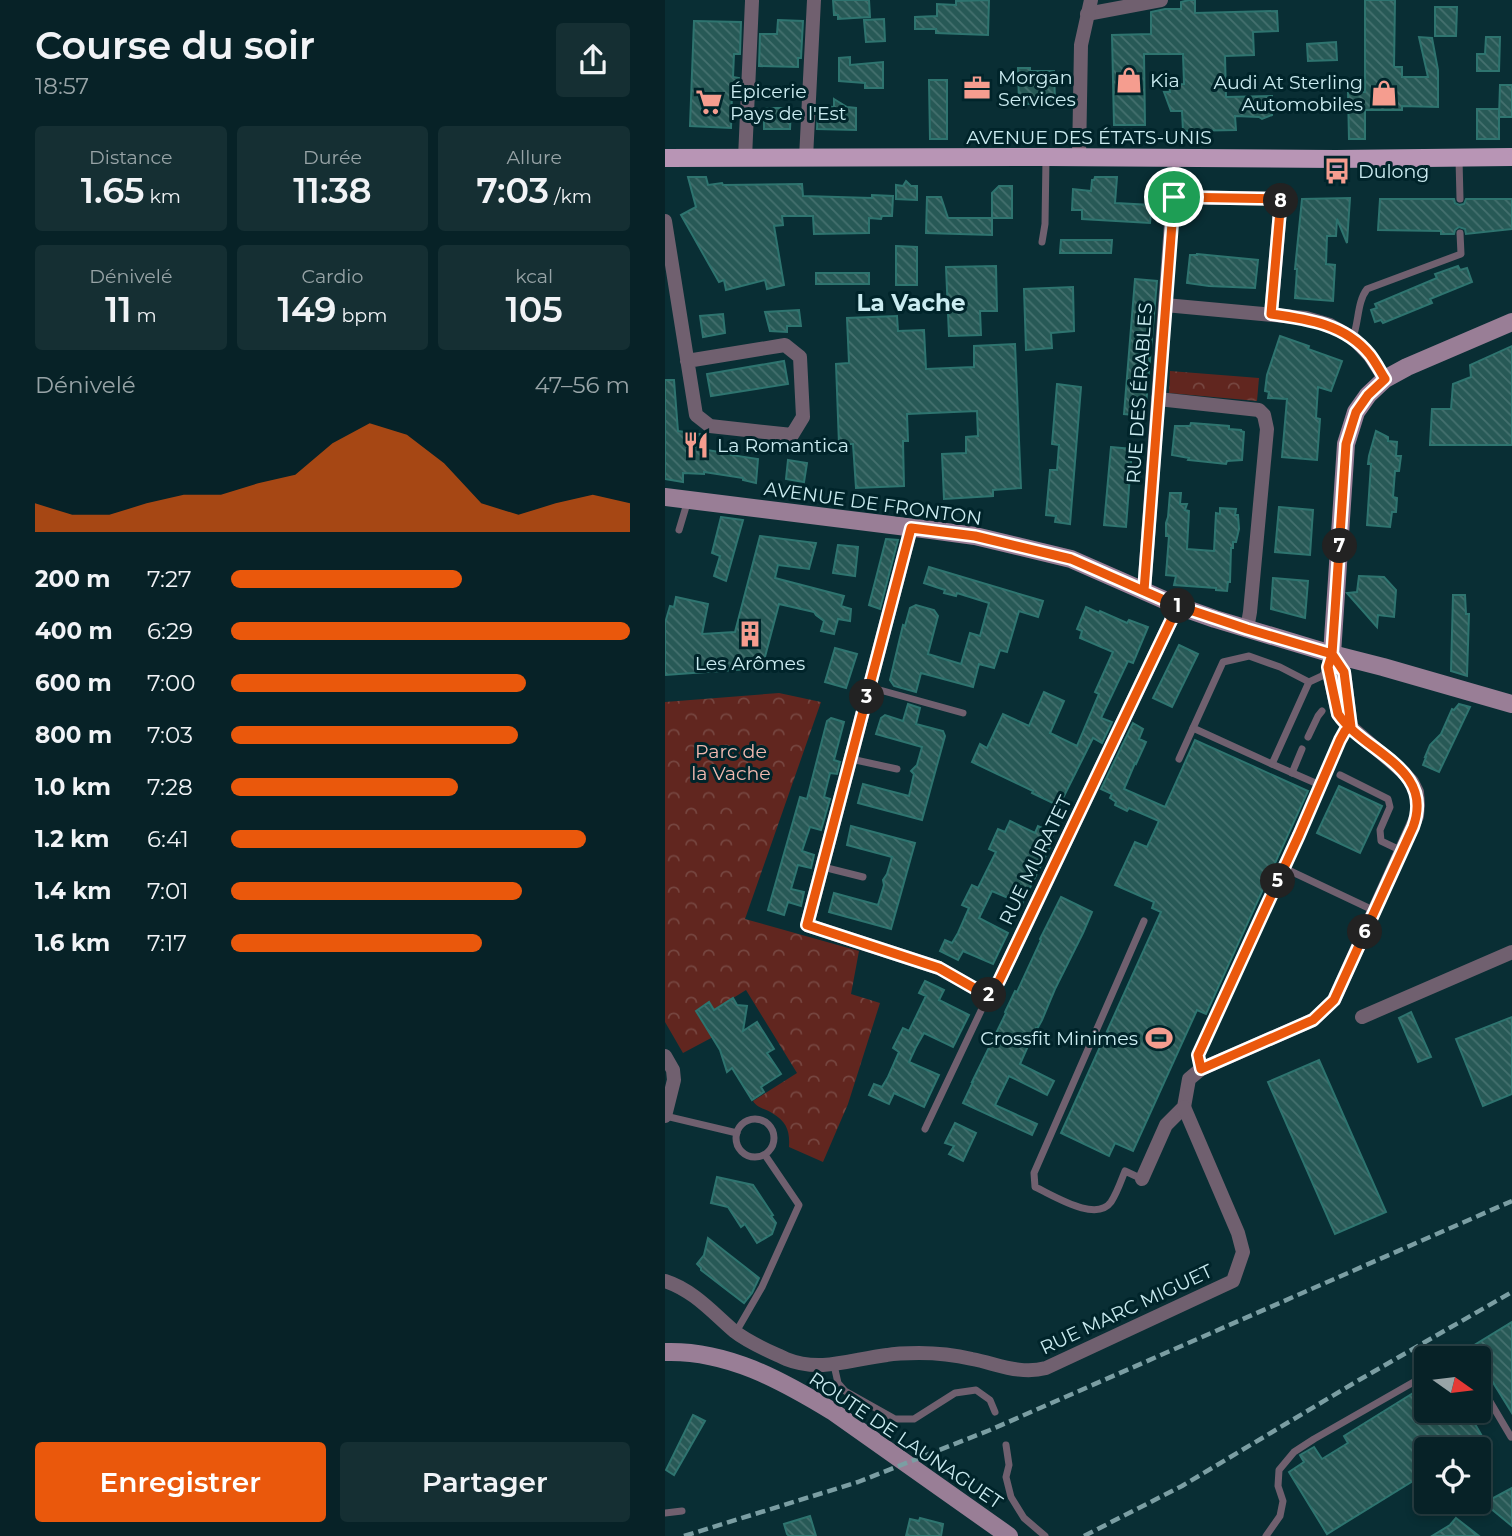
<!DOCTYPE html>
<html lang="fr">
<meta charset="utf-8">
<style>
body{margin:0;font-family:Montserrat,sans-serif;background:#152f33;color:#f1f3f6;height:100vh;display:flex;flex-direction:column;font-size:26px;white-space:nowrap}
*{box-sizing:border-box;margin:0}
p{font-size:23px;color:#98a4a7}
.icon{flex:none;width:38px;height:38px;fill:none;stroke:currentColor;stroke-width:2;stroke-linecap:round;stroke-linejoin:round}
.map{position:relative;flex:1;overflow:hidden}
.panel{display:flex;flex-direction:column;background:#072227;width:665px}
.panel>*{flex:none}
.needle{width:46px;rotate:104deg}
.fabs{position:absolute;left:749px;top:1346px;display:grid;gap:14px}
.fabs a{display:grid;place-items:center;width:77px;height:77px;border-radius:7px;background:#072227;box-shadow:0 4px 10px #0003,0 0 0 2px #283f44;font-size:35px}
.pin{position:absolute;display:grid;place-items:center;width:60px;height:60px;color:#fff;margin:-30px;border:4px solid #fff;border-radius:50%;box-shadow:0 2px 7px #0007}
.km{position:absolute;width:35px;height:35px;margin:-18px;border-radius:50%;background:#222;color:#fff;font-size:19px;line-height:35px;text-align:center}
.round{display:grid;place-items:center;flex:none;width:74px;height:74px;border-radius:7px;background:#152f33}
.head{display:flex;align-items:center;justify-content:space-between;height:119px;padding:0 35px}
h1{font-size:38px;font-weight:600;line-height:52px}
.stats{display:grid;grid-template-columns:repeat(3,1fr);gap:10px;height:119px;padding:7px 35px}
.stats div{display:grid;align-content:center;border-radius:7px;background:#152f33;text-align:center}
.stats b{font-size:35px;font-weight:600}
.stats small{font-size:19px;font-weight:400}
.stats p{font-size:19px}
.chart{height:196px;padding:14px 35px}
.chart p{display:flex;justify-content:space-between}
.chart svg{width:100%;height:126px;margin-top:7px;fill:#ea580c;opacity:.7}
.primary-button{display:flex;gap:14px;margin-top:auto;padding:14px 35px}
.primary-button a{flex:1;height:80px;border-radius:7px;background:#ea580c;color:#fff;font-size:28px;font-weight:600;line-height:80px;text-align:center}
.primary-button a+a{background:#152f33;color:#f1f3f6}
ul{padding:0 35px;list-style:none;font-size:23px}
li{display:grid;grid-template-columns:112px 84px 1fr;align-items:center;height:52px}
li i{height:18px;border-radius:9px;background:#ea580c}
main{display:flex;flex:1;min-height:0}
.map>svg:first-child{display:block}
.park{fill:url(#park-crowns)}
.building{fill:url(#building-back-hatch);stroke:#2e746f;stroke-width:2}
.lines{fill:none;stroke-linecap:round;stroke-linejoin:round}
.lane{stroke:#70606f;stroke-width:7}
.street{stroke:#70606f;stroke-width:14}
.secondary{stroke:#997e96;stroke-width:18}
.primary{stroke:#b895b5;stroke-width:18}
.rail{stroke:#7b9ea3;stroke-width:4.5;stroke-dasharray:10 5;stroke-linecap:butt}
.route-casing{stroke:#fff;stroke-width:14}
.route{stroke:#ea580c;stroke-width:9}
.labels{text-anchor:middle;stroke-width:6;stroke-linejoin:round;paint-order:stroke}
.poi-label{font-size:19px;fill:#cbecf1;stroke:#00242a;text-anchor:start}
.street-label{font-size:19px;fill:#cbecf1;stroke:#00242a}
.park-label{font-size:19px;fill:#f1b9b0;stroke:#00242a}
.quarter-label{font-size:23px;font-weight:bold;fill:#cbecf1;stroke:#00242a}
</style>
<main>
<section class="panel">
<div class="head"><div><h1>Course du soir</h1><p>18:57</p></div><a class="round"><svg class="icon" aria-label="share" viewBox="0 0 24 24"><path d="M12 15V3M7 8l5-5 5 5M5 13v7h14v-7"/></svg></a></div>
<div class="stats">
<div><p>Distance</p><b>1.65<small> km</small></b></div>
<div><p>Durée</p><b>11:38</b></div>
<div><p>Allure</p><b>7:03<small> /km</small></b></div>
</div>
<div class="stats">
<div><p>Dénivelé</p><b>11<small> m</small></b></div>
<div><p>Cardio</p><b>149<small> bpm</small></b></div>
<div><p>kcal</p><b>105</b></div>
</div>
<div class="chart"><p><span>Dénivelé</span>47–56 m</p>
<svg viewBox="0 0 160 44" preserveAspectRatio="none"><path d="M0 44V34L10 38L20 38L30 34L40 31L50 31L60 27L70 24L80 13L90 6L100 10L110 20L120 34L130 38L140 34L150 31L160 34V44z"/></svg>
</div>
<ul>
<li><b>200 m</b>7:27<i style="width:58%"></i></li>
<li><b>400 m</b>6:29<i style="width:100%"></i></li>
<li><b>600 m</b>7:00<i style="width:74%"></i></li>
<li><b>800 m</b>7:03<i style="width:72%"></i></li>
<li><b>1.0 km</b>7:28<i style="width:57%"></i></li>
<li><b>1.2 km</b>6:41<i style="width:89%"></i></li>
<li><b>1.4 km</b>7:01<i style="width:73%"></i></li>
<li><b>1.6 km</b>7:17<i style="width:63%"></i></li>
</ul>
<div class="primary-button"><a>Enregistrer</a><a>Partager</a></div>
</section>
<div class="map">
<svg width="847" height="1536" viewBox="0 0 847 1536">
<defs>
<pattern id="park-crowns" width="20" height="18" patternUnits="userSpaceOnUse" patternTransform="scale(1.75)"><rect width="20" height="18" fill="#61261f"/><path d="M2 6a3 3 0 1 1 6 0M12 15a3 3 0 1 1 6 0" fill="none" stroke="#764640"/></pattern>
<pattern id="building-back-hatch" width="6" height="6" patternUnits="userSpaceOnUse" patternTransform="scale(1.75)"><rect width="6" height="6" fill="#275956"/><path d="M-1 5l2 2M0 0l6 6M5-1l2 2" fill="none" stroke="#45716f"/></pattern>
</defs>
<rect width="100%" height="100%" fill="#092e34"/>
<g class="park">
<path d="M505,371L594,378L592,401L504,393Z"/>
<path d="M114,693L156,702L80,919L194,951L186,994L215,1003L183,1104L158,1162L124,1147C125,1131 122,1122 107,1113C100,1108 93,1109 88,1101L132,1073L81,990L49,1010L44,1002L32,1010L48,1037L18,1053L0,1022V702Z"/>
</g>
<g class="building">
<path d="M168,0H204L205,17L173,19V15H169Z"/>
<path d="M324,0L323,35L271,33V29H250V17L272,16V4L291,5V1Z"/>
<path d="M524,0H530V13L612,11L613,31L588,32L589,55L560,56L561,97L607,96V115L597,119L594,117L570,116L571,130L518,131L517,111H506L499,92H505L504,85L519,84L518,54H479L480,125H449L447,35L486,34V12L500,9H516V2Z"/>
<path d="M700,0H730L729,67H737V77H763L754,37L767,38L773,70V107L737,106V110H700V139H684L683,92H700Z"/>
<path d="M770,7H792L791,36H770Z"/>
<path d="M219,19L220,41L201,42L199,20Z"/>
<path d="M113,20L138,21L136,58H133V67L94,66L95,34H112Z"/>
<path d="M29,21L76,22L75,54H69L68,77L74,78L73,91H67L66,128L25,126Z"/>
<path d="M821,37H835L834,71H812V54H820Z"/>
<path d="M671,42L672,60L643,61L642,44Z"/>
<path d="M185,57V65L218,62V88H200V83L174,81V58Z"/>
<path d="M353,68H365V71H389L390,100L377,101V104H354Z"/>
<path d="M264,80H282V139H265Z"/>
<path d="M835,85H847V117H834Z"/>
<path d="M169,99L182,107L191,108V130L152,129L153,106L169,107Z"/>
<path d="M99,108H126L125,129H99Z"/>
<rect x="812" y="109" width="22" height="30"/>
<path d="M23,177H41L43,185L57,183L58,185L137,184L138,196L207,198V195L228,196L227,216H217L216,219L204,218V233L149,234L148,216H117L118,225L109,226L119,285L102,289L100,280L61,290L59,280L54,282L16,215L31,207Z"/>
<path d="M430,177H452L450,203L487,205L485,223L417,219V210H407L408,189L426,191L427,180H429Z"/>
<path d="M241,181L246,186H252V200L231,199V185L238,186Z"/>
<path d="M334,186H347V218H327V193Z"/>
<path d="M262,197H276L283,218H327V235L261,233Z"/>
<path d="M685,198L682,243L672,219L671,236H662L661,264L670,265L668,301L630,298L632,269H630L637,199Z"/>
<path d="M715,199H789L790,203L794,205L799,204L801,199H847V229L801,234L800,229L794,227L790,230L789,234H776V231L713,230Z"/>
<path d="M396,240H447L446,253H395Z"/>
<path d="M231,246L252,247V285H231Z"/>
<path d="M532,254L593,260L590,288L544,286L522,283L525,255H532Z"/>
<path d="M331,266L332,311H315L316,335L284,336L281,267Z"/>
<path d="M793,266L795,270L802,268L807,282L765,299L767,303L718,323L716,320L710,322L706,310L712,308L710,304L772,278L770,274Z"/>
<rect x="151" y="273" width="53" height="11"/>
<path d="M470,279L492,281L480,416L459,414Z"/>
<path d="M408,287L409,331L386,333L387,348L361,350L359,289Z"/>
<path d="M134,310L136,326H122V332L105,331L100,312Z"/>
<path d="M58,314L60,333L38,337L35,316Z"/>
<path d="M232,316L233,331L259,330L261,369L309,367V346L350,344L356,488L328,490V496L279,499L277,454L301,453V437L313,436L312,411L242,414L243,441H238L239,486L191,488L188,444H174L171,364L184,363L182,318Z"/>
<path d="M615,336L644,346L643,349L677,361L666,391L653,387L651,418L655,419L652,460L617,457L622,399L603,398L604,392L600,391L602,375Z"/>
<path d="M847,346V445H765L767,409H786L788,384L806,377L805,365Z"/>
<path d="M119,361L123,384L46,396L42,374Z"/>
<path d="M0,380H9L13,431L42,435V450L66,454V455L93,459L91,483L78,480V478L39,472V474L18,473V482L0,479Z"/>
<path d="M392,384L416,387L405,524L390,522L391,516L381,515L385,470H392L394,445L387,444Z"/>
<path d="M526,423L564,426V429L576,430V431L579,432L577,460L562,461L561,464L523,460L524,458L507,455L510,426H525Z"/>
<path d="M711,431L723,437V441L732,442L731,456H736L734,471H730L728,497L732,498L731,512H727L725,527L702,525L706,464H703L704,456Z"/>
<path d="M446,447L467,449L461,527L439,525Z"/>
<path d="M123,460L142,463L139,482L121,479Z"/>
<path d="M505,493H516L515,504H522L520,510L524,511L522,549L549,551L551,513L555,514V508L571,509L570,515H573L574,529L571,542H568V548H566L565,582H563L562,591L551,590V588L509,585L511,576L501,575L504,536H501V523L503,517Z"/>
<path d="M614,507L648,510L645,555L610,552Z"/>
<path d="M56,517L78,520L61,581L49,576L55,556L47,553Z"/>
<path d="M95,536L151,543L144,569L113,565L110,578L179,596L176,606L186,609L185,621L173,619L169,634L156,631L159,621L151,615L149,612L114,604L97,668L0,675V623L5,606L9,607L11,597L43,604L37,634L70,632Z"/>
<path d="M221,539L233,540L215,609L204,605Z"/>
<path d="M173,545L193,547L190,576L168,573Z"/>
<path d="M264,567L378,601L373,617L354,611L342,652L335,650L329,668L314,664L308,687L256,673L251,692L229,686L225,680L238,625L240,626L245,608L251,605L269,610L273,616L263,654L296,664L305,633L315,636L324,603L292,593L291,596L279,593L280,590L259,583Z"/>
<path d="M694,576L719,577L731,590L729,617L713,615L712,627L682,593L692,592Z"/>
<path d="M608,578L643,581L640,618L606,609Z"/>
<path d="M788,595H800L801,614H804L802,676L786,671Z"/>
<path d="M421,607L434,613L435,611L462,623L464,620L483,627L468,663L463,661L436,718L447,722L437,743L428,738L394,806L367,793L368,791L307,762L315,744L322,748L338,714L364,726L379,692L399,701L385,733L412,746L434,694L430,692L448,652L415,638L417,631L412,629Z"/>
<path d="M514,645L533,654L507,707L488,698Z"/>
<path d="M170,648L192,654L181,688L160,682Z"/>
<path d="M243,704L255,708L251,724L278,731L280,736L257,820L193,803L198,784L244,796L249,774L246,771L252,765L257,747L211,734L216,718L220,715L238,721Z"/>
<path d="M794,704L805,707L774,772L758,765L761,757H760L765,745L776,734L787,709L789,710Z"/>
<path d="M166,718L179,722L169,760L175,762L172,774L165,773L159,797L165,799L156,830L145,827L137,851L149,855L146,868L133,865L126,889L139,892L136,906L123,902L119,915L103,910L135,797L142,799L162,721Z"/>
<path d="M468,723L478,729L474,739L481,742L471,764L470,763L459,789L500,807L530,740L643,791L541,1014L532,1010L468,1151L450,1143L444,1156L396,1133L496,912L487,908L489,902L450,885L470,842L482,847L494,821L464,808L462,811L450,805L451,802L445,798L447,794L436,789Z"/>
<path d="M674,786L717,806L695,853L652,833Z"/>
<path d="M345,821L370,833L373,826L389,833L384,844L386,845L357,904L327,891L314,918L343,933L328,964L298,951L293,960L275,951L280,940L287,943L293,933L304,908L297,905L307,885L313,888L331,852L324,849L333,829L340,832Z"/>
<path d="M186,826L250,843L226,929L164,912L169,893L213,905L219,885L218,880L222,874L227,857L182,845Z"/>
<path d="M396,897L427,912L418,933L390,989L377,1020L372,1029L371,1028L355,1064L389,1081L382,1095L344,1076L330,1105L372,1124L367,1135L298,1103L308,1082H307L341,1013L340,1012L350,991L352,992L376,940L375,939Z"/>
<path d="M260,981L279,990L274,1000L304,1015L288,1047L259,1033L251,1047L244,1062L274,1075L259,1107L229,1093L224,1104L204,1095L209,1084L217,1087L223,1077L234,1052L228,1048L238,1028L244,1031L261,996L254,993Z"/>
<path d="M68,998L72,1005L82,1006L78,1031L92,1022L109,1049L102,1053L116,1074L96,1087L99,1092L87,1100L67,1068L62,1072L55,1050L31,1011L44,1002L49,1010Z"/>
<path d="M746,1012L766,1057L753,1062L734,1018Z"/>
<path d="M847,1017V1094L818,1106L791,1039Z"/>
<path d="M654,1060L721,1212L670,1234L603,1082Z"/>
<path d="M290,1123L311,1133L298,1161L284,1154L289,1146L280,1143Z"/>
<path d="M52,1177L88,1185L108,1215L106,1216L111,1223L107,1234L92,1243L80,1224L76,1227L63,1207L46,1203Z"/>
<path d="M43,1238L94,1278L87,1293L79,1303L36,1270V1268L32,1264L39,1255Z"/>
<path d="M847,1322V1413L806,1347Z"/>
<path d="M761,1385V1410H802L818,1438L800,1449H761V1473L662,1534L624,1472L639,1462L635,1455L649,1447L657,1459L683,1443L679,1436Z"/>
<path d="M28,1415L40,1421L9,1475L1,1470Z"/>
<path d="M847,1488V1526L819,1503Z"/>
<path d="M145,1516L151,1536H124L122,1534L119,1524Z"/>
<path d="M255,1518L278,1524L276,1536H241L245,1519L254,1521Z"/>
<path d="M791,1518L814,1536H767L785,1525Z"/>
</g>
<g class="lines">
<g class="lane">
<path d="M794,159L795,199"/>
<path d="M509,196L511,159"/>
<path d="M377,242L380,224L381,158"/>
<path d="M688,337C694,322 692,302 702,289L796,254L795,233"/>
<path d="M14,530L23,500"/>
<path d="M663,668L657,676L644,682L607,764L655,785C663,768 671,738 686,727"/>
<path d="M204,687L298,713"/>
<path d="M643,737L653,716L657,711"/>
<path d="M186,759L232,769"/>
<path d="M514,759L528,728"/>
<path d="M607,764L528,728L558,662L584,656L615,667L644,682"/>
<path d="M627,773L637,749"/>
<path d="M675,775L723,799L725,807L715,830L716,841L737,851"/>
<path d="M158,867L198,877"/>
<path d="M619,868L710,911"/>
<path d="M536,1068L533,1055L634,835L655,785"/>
<path d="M0,1116L72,1133"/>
<circle cx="90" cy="1138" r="19"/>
<path d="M260,1129L323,996"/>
<path d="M477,1179L460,1171C456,1181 452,1193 446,1202C431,1223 388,1195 370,1187L369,1173L479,921"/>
<path d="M71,1332L97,1287L134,1205L100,1155"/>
<path d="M795,1358L799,1357V1358"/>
<path d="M169,1365L173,1383L180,1391L230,1419H249L290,1393L311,1390L325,1400L330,1412"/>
<path d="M814,1383L846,1437L847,1436"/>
<path d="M341,1445L344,1465L341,1477L346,1497L359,1518L380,1536"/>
<path d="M0,1513L17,1511"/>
<path d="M601,1536L615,1516L618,1501L613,1486L614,1470L629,1452L649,1439L761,1375"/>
</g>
<g class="street">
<path d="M422,14L496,0"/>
<path d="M80,158L87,1"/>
<path d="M141,158L149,0"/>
<path d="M414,158L416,45L426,0"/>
<path d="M0,221L31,415L45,426L127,435L138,417L135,357L120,345L22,361"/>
<path d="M500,305L641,318L665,325L688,338L705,356L720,379"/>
<path d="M493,399L594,410L599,415L602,429L585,612L582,629"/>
<path d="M246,528L142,925L274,968L323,996L334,981L513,606"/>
<path d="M479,591L508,197L616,199L606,314"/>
<path d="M667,654L679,672L686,727"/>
<path d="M697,1017L847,952"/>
<path d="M0,1056L8,1070L9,1080L0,1116"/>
<path d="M477,1179L501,1125L519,1107L524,1079L536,1069L648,1020L669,1000L752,816L753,804L752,792L747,782L738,772L686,727L673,714L663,667L667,654"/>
<path d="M0,1281C28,1290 47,1312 69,1331C84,1343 104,1351 121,1359C156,1373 187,1359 222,1355C232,1353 243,1353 254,1353C272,1353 290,1355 307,1359C333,1364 355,1375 381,1368L568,1281L578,1252L573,1233L519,1107"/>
</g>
<g class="secondary">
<path d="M0,497L266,530L310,536L406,559L513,606L550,619L667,654L718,667L847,704"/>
<path d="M667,654L681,444L691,412L703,395L720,379L742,367L847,322"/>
<path d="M0,1352C62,1350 116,1380 167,1411L344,1536"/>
</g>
<path class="primary" d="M0,158L381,157L671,159L847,157"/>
<g class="rail">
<path d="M19,1536L193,1482L325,1430L847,1201"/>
<path d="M419,1536L517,1486L694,1380L847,1292"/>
</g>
</g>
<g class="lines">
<g class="route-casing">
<path id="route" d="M509,197L479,591L513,606L334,981L323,996L274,968L142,925L246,528L310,536L406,559L513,606L582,629L667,654L679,672L686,727L680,731L675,740L634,835L533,1055L536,1069L648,1020L669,1000L748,827C770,768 700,753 673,714L663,667L667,654L670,611L681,444L691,412L703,395L720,379C715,371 711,363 705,355C680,324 643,319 606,314L616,199L509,197"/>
</g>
<use href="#route" class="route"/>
</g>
<defs>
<g id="shop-bare" transform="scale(2.1)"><path d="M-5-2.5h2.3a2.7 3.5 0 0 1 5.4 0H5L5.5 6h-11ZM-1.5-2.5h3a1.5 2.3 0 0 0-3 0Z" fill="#f59d8f" stroke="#00242a" stroke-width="2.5" paint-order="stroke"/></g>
<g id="office-bare" transform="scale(2.1)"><path d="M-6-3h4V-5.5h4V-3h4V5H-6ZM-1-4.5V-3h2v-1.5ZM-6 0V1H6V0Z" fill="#f59d8f" stroke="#00242a" stroke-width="2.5" paint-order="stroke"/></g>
<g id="supermarket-bare" transform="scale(2.1)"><path d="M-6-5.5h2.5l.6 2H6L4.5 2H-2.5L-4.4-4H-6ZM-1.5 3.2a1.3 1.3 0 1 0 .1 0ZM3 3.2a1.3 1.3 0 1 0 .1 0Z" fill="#f59d8f" stroke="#00242a" stroke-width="2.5" paint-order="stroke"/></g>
<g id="bus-bare" transform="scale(2.1)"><path d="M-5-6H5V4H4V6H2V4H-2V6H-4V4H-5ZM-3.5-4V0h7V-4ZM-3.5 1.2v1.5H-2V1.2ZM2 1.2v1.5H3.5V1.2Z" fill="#f59d8f" stroke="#00242a" stroke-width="2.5" paint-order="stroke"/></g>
<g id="restaurant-bare" transform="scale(2.1)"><path d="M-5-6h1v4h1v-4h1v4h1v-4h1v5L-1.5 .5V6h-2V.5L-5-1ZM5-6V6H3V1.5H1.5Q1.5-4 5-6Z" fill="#f59d8f" stroke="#00242a" stroke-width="2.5" paint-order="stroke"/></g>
<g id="building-bare" transform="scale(2.1)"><path d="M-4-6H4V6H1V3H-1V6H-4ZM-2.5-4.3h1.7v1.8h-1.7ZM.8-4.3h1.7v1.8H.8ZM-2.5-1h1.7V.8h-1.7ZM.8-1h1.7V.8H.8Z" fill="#f59d8f" stroke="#00242a" stroke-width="2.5" paint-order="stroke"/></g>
<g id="stadium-bare" transform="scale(2.1)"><path d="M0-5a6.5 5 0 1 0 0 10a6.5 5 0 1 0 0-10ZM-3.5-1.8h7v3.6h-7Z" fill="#f59d8f" stroke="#00242a" stroke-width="2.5" paint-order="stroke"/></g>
</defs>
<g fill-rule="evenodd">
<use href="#shop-bare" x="464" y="80"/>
<use href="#office-bare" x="312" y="88"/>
<use href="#shop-bare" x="719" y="93"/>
<use href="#supermarket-bare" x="44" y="102"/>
<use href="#bus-bare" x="672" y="171"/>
<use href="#restaurant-bare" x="31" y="445"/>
<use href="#building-bare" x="85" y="634"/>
<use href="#stadium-bare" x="494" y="1038"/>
</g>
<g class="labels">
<g class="poi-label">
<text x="333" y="84">Morgan<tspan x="333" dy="22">Services</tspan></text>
<text x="485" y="87">Kia</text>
<text x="698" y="89" text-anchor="end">Audi At Sterling<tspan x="698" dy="22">Automobiles</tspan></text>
<text x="65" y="98">Épicerie<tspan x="65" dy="22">Pays de l'Est</tspan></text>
<text x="693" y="178">Dulong</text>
<text x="52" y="452">La Romantica</text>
<text x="85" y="670" text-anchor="middle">Les Arômes</text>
<text x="473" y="1045" text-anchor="end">Crossfit Minimes</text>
</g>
<g class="street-label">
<text x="424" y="144">AVENUE DES ÉTATS-UNIS</text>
<text transform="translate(474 393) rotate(-86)" y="7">RUE DES ÉRABLES</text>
<text transform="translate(208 503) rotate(8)" y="7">AVENUE DE FRONTON</text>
<text transform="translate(370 860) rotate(-64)" y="7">RUE MURATET</text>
<text transform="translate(461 1309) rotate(-25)" y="7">RUE MARC MIGUET</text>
<text transform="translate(241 1440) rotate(34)" y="7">ROUTE DE LAUNAGUET</text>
</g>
<g class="park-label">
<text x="66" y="758">Parc de<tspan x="66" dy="22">la Vache</tspan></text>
</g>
<g class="quarter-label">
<text x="246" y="311">La Vache</text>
</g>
</g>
</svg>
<div class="fabs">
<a><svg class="needle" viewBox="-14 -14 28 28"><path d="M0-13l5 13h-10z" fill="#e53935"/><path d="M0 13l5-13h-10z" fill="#98a4a7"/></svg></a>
<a><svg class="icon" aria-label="locate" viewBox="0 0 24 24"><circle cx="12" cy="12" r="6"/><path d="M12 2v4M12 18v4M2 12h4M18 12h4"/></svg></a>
</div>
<div class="pin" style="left:509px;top:197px;background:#1e9e55"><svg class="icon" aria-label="arrive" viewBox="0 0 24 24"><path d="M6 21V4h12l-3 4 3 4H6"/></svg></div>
<b class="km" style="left:513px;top:606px">1</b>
<b class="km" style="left:324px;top:995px">2</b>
<b class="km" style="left:202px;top:697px">3</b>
<b class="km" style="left:613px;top:881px">5</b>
<b class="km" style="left:700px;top:932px">6</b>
<b class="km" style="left:675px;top:546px">7</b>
<b class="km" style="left:616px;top:201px">8</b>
</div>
</main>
